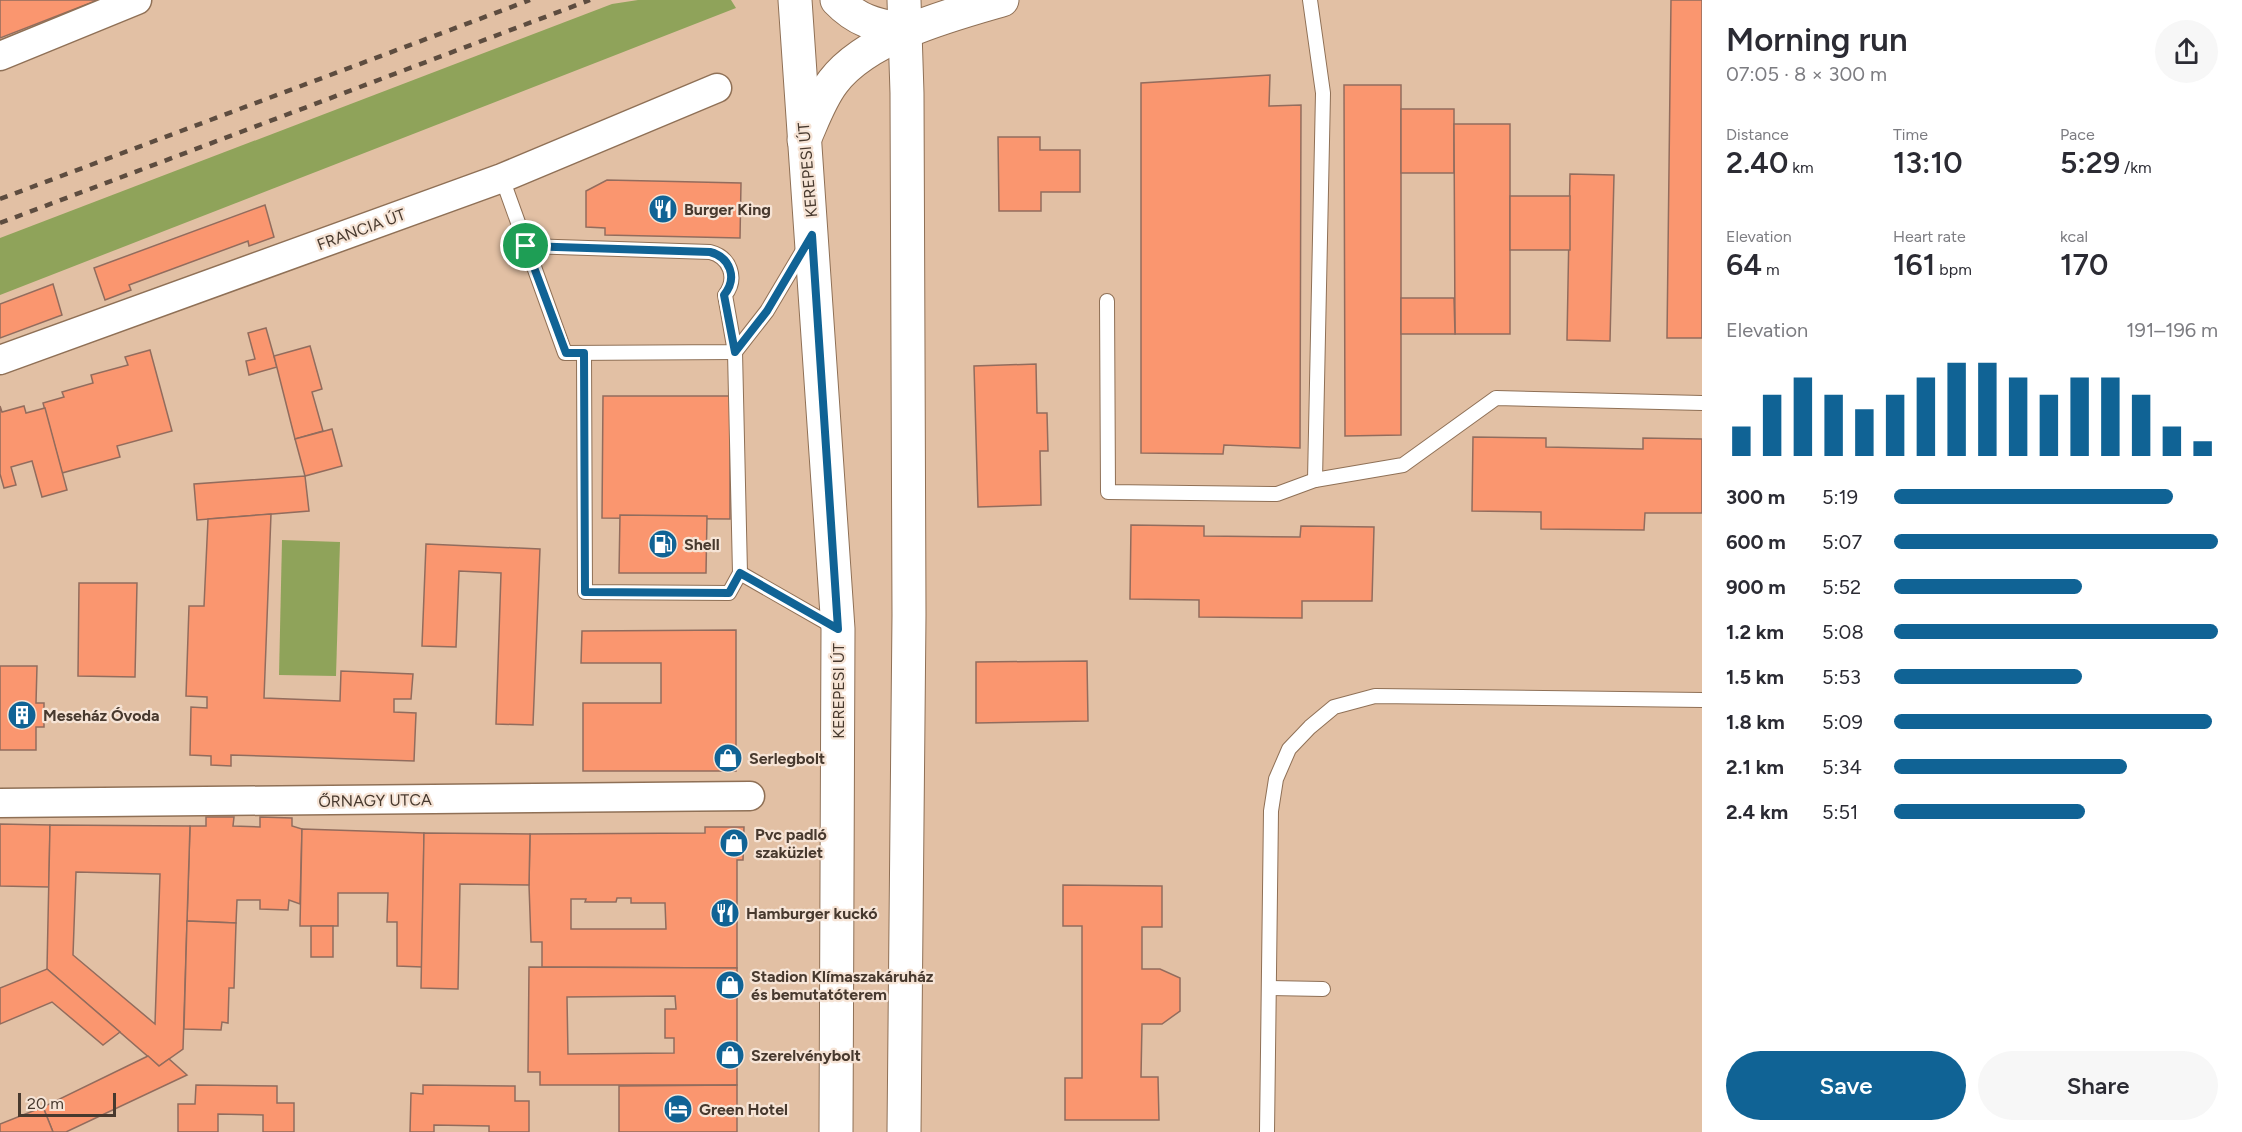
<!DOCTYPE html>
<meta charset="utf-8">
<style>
body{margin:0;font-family:Figtree,sans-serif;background:#f7f7f7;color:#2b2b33;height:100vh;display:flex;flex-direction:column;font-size:22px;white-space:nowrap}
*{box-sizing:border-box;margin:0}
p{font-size:20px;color:#7c7c81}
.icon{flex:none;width:33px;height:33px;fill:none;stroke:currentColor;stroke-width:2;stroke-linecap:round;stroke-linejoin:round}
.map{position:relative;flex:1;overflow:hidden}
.drawer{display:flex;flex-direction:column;background:#fff;width:540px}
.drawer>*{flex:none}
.scale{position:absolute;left:18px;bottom:15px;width:98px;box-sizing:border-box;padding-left:6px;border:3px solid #47392e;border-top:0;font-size:16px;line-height:21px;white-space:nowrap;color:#47392e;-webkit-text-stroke:4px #f6e4d6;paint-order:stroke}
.pin{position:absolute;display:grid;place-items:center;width:51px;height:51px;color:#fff;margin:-26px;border:3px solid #fff;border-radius:50%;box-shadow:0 2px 6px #0007}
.round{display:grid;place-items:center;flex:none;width:63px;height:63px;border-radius:32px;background:#f7f7f7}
.overview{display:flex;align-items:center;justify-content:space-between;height:102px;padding:0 24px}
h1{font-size:33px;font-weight:600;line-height:45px}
.figures{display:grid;grid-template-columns:repeat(3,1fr);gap:9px;height:102px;padding:6px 24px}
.figures div{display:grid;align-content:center}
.figures b{font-size:30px;font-weight:600}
.figures small{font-size:16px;font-weight:400}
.figures p{font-size:16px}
.chart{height:168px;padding:12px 24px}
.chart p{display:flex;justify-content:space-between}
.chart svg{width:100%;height:108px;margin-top:6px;stroke:#106395;stroke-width:6}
.action{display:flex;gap:12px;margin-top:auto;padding:12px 24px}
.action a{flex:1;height:69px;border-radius:36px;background:#106395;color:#fff;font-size:24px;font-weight:600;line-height:69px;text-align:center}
.action a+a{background:#f7f7f7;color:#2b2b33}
ul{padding:0 24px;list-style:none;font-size:20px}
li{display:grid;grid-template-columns:96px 72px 1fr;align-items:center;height:45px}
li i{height:15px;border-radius:8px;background:#106395}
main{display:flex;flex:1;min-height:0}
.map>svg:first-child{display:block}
.green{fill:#8fa35a}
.building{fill:#fa966f;stroke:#926c5d;stroke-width:1.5;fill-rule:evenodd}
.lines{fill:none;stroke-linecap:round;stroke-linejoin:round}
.lane-casing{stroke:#8f7056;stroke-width:16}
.street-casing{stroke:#8f7056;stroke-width:31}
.secondary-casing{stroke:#8f7056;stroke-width:35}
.primary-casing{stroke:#8f7056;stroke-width:35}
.lane{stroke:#fff;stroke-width:14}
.street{stroke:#fff;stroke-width:28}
.secondary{stroke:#fff;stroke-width:33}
.primary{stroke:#fff;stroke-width:33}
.rail{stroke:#5d4c3f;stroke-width:4.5;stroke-dasharray:8 8;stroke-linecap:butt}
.route-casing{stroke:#fff;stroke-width:12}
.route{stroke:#106395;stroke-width:8}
.labels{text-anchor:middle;stroke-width:4.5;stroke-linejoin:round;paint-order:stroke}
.street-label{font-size:16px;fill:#47392e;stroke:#f6e4d6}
.poi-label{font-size:16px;font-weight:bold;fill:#47392e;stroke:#f6e4d6;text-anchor:start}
</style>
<main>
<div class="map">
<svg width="1702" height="1132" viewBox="0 0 1702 1132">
<rect width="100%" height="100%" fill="#e2c0a4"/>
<g class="green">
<path d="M638,0H731L736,8L0,295V238L612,4Z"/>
<path d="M282,540L340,542L336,676L279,675Z"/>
</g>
<g class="building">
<path d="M0,0H98L0,38Z"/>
<path d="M1671,0H1702V338H1667Z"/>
<path d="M1270,75L1269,106L1301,105L1300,448L1224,445L1223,454L1141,453V83Z"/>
<path d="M1344,85H1401V435L1345,436Z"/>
<rect x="1401" y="109" width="53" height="64"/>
<path d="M1454,124H1510V334H1455Z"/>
<path d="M998,137H1040V150H1080V192H1041V211H999Z"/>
<path d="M1570,174L1614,175L1610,341L1567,340Z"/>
<path d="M607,180L741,183L740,238L605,235V228L586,227V191Z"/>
<rect x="1510" y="196" width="60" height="54"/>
<path d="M265,205L274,237L249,246L248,241L129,285L131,290L105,300L94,268Z"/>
<path d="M53,284L62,315L0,338V304Z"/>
<path d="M1401,298H1454L1455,334H1401Z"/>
<path d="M266,328L277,367L249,375L246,361L255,359L248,333Z"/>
<path d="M310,346L322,389L312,392L323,431L295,439L274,356Z"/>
<path d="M150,350L172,431L117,446L120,457L62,473L43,403L64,397L62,392L93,383L91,375L128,365L125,357Z"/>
<path d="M1036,364L1037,413H1047L1048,451H1040L1041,505L978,507L974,366Z"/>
<path d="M603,396H730V519L602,518Z"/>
<path d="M0,406L2,412L24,406L26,413L45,408L67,490L42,497L32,461L11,467L16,485L4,488L0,474Z"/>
<path d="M332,429L342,466L305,476L295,439Z"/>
<path d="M1473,437L1546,438V447L1643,449V438L1702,439V513H1645L1644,530L1541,529V512L1472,511Z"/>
<path d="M305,476L309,511L197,520L194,484Z"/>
<path d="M271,514L264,698L340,701L341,671L413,674L411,699H394V712L416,713L414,761L231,755V766L211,765V756L190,755L191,707L207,708V697L186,696L189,606H204L208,519Z"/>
<path d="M620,515L707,516L706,573H619Z"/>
<path d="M1131,525L1204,526V536L1300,537L1301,526L1374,527L1372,601H1302V618L1199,617V600L1130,599Z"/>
<path d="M426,544L540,549L533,725L496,724L501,573L459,571L456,647L422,646Z"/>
<path d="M79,583H137L135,677L78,676Z"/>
<path d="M736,630V771H583V703H661V663H581L582,631Z"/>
<path d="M1087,661L1088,721L976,723V662Z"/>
<path d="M0,666H37L36,703H44V727H36V750H0Z"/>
<path d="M206,817H234L233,826L260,827V817L292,818V826L302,829L300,904L289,900L288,910L260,909V900H237L236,923L187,921L190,826H206Z"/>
<path d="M0,824L50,825L49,887L0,886Z"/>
<path d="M50,825L190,826L183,1049L159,1066L47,969ZM76,872L160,874L155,1024L73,955Z"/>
<path d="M705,827H744L743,860H737V968L542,967V942H531L529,885L530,834L705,833ZM617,898H631V903H665L666,929H571V899H586L585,902H616Z"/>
<path d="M302,829L424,833L422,967L397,966V922H387L388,893H338V926H300Z"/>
<path d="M424,833L530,834L529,885L460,884L458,989L421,988Z"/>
<path d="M1063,885L1162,886V927H1142V969H1160L1180,978V1011L1162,1024H1142L1141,1077H1158L1159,1120H1065V1078H1082V926H1063Z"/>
<path d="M187,921L236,923L234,988H229L228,1023L222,1022L221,1030L184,1029Z"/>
<rect x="311" y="926" width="22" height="31"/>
<path d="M529,967L737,968V1085H540V1072H528ZM675,996L676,1009H665V1038H674V1053L568,1054L567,997Z"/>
<path d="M47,969L120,1032L103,1045L52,1002L0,1024V988Z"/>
<path d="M148,1056L159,1066L169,1059L187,1075L66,1132H53L43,1107Z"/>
<path d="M196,1085L277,1086V1103H294V1132H263V1115L218,1114V1132H178V1104H195Z"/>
<path d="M423,1085L515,1086V1101H529V1132H489V1126L434,1125V1132H410L411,1093L423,1094Z"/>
<path d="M737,1085V1132H619V1086Z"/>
<path d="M43,1107L53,1132H0V1124Z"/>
</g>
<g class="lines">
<g class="lane-casing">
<g id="lane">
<path d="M1310,0L1323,93L1315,480"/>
<path d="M502,178L565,353L735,352L725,295C738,278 730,257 710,252L527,246"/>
<path d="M805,247L767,311L735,352L740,573L836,628"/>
<path d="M1107,301L1108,492L1277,494L1315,480L1403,465L1496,398L1702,403"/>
<path d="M584,353L585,592L729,593L740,573"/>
<path d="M1269,988L1323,989"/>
<path d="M1267,1132L1271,811L1276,779L1289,749L1310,727L1334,707L1375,696L1702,700"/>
</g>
</g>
<g class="street-casing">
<g id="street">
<path d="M0,56L137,0"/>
<path d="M0,360L502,178L717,88"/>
<path d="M0,803L750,796"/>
</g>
</g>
<g class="secondary-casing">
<g id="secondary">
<path d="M837,0C858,22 877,25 905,31"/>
<path d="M804,140C813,120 820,99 833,82C867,37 950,15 1002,0"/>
</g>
</g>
<g class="primary-casing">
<g id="primary">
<path d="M795,0L838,629L836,1132"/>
<path d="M904,0L907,93L909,615L904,1132"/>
</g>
</g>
<use href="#lane" class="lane"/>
<use href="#street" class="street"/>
<use href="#secondary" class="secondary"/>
<use href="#primary" class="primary"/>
<g class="rail">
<path d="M0,199L530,0"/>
<path d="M0,223L590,0"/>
</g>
</g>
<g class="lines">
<g class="route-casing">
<path id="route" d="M812,235L838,629L740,573L729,593L585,592L584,353H566L526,246L710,252C730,257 738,278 724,295L735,352L767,311Z"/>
</g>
<use href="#route" class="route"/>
</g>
<defs>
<g id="restaurant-disc" transform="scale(1.5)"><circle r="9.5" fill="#106395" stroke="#f6e4d6"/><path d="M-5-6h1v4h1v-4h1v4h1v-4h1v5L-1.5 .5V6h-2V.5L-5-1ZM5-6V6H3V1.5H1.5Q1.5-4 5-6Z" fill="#fff"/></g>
<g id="fuel-disc" transform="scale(1.5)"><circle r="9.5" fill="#106395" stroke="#f6e4d6"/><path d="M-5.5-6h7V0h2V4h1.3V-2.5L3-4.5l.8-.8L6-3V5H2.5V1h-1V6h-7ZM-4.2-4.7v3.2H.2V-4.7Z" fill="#fff"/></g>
<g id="building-disc" transform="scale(1.5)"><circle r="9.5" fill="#106395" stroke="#f6e4d6"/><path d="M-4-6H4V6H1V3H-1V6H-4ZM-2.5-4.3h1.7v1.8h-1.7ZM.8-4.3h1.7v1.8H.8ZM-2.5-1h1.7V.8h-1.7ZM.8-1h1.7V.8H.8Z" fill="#fff"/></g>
<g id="shop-disc" transform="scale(1.5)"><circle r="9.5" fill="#106395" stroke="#f6e4d6"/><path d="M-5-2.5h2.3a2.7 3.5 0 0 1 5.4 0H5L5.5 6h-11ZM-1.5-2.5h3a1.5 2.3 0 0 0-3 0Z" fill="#fff"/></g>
<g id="hotel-disc" transform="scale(1.5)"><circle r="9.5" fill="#106395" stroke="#f6e4d6"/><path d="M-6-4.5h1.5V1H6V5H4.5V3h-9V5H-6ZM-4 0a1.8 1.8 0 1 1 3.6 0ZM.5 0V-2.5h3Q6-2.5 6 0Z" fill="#fff"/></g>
</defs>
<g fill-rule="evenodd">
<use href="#restaurant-disc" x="663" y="209"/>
<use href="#fuel-disc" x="663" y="544"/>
<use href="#building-disc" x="22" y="715"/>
<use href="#shop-disc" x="728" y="758"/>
<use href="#shop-disc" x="734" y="843"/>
<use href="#restaurant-disc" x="725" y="913"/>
<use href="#shop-disc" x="730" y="985"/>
<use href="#shop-disc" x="730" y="1055"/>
<use href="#hotel-disc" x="678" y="1109"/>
</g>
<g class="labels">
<g class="street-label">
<text transform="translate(807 170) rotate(-95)" y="6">KEREPESI ÚT</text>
<text transform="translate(361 229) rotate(-20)" y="6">FRANCIA ÚT</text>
<text transform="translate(838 691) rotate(-90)" y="6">KEREPESI ÚT</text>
<text transform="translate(375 800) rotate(-1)" y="6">ŐRNAGY UTCA</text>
</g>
<g class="poi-label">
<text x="684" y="215">Burger King</text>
<text x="684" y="550">Shell</text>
<text x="43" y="721">Meseház Óvoda</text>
<text x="749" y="764">Serlegbolt</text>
<text x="755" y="840">Pvc padló<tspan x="755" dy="18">szaküzlet</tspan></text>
<text x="746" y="919">Hamburger kuckó</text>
<text x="751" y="982">Stadion Klímaszakáruház<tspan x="751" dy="18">és bemutatóterem</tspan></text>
<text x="751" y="1061">Szerelvénybolt</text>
<text x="699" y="1115">Green Hotel</text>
</g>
</g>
</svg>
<div class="scale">20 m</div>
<div class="pin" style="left:526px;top:246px;background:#1e9e55"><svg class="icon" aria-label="arrive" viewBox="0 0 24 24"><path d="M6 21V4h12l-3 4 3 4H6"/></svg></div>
</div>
<section class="drawer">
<div class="overview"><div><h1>Morning run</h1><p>07:05 · 8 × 300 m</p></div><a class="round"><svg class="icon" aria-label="share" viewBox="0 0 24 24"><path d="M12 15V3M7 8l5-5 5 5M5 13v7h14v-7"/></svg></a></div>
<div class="figures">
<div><p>Distance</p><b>2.40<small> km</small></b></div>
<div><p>Time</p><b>13:10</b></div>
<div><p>Pace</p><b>5:29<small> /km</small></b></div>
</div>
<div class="figures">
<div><p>Elevation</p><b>64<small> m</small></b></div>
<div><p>Heart rate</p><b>161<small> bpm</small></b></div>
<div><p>kcal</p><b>170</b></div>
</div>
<div class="chart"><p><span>Elevation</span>191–196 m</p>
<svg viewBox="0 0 160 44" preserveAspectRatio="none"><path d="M5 44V32M15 44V19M25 44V12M35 44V19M45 44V25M55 44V19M65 44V12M75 44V6M85 44V6M95 44V12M105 44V19M115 44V12M125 44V12M135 44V19M145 44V32M155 44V38"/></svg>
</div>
<ul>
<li><b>300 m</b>5:19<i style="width:86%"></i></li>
<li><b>600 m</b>5:07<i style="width:100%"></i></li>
<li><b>900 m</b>5:52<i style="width:58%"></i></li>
<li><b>1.2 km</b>5:08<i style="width:100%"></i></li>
<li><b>1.5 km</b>5:53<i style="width:58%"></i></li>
<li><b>1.8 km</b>5:09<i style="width:98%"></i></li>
<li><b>2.1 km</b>5:34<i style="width:72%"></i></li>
<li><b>2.4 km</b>5:51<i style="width:59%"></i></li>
</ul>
<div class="action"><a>Save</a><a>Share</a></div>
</section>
</main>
